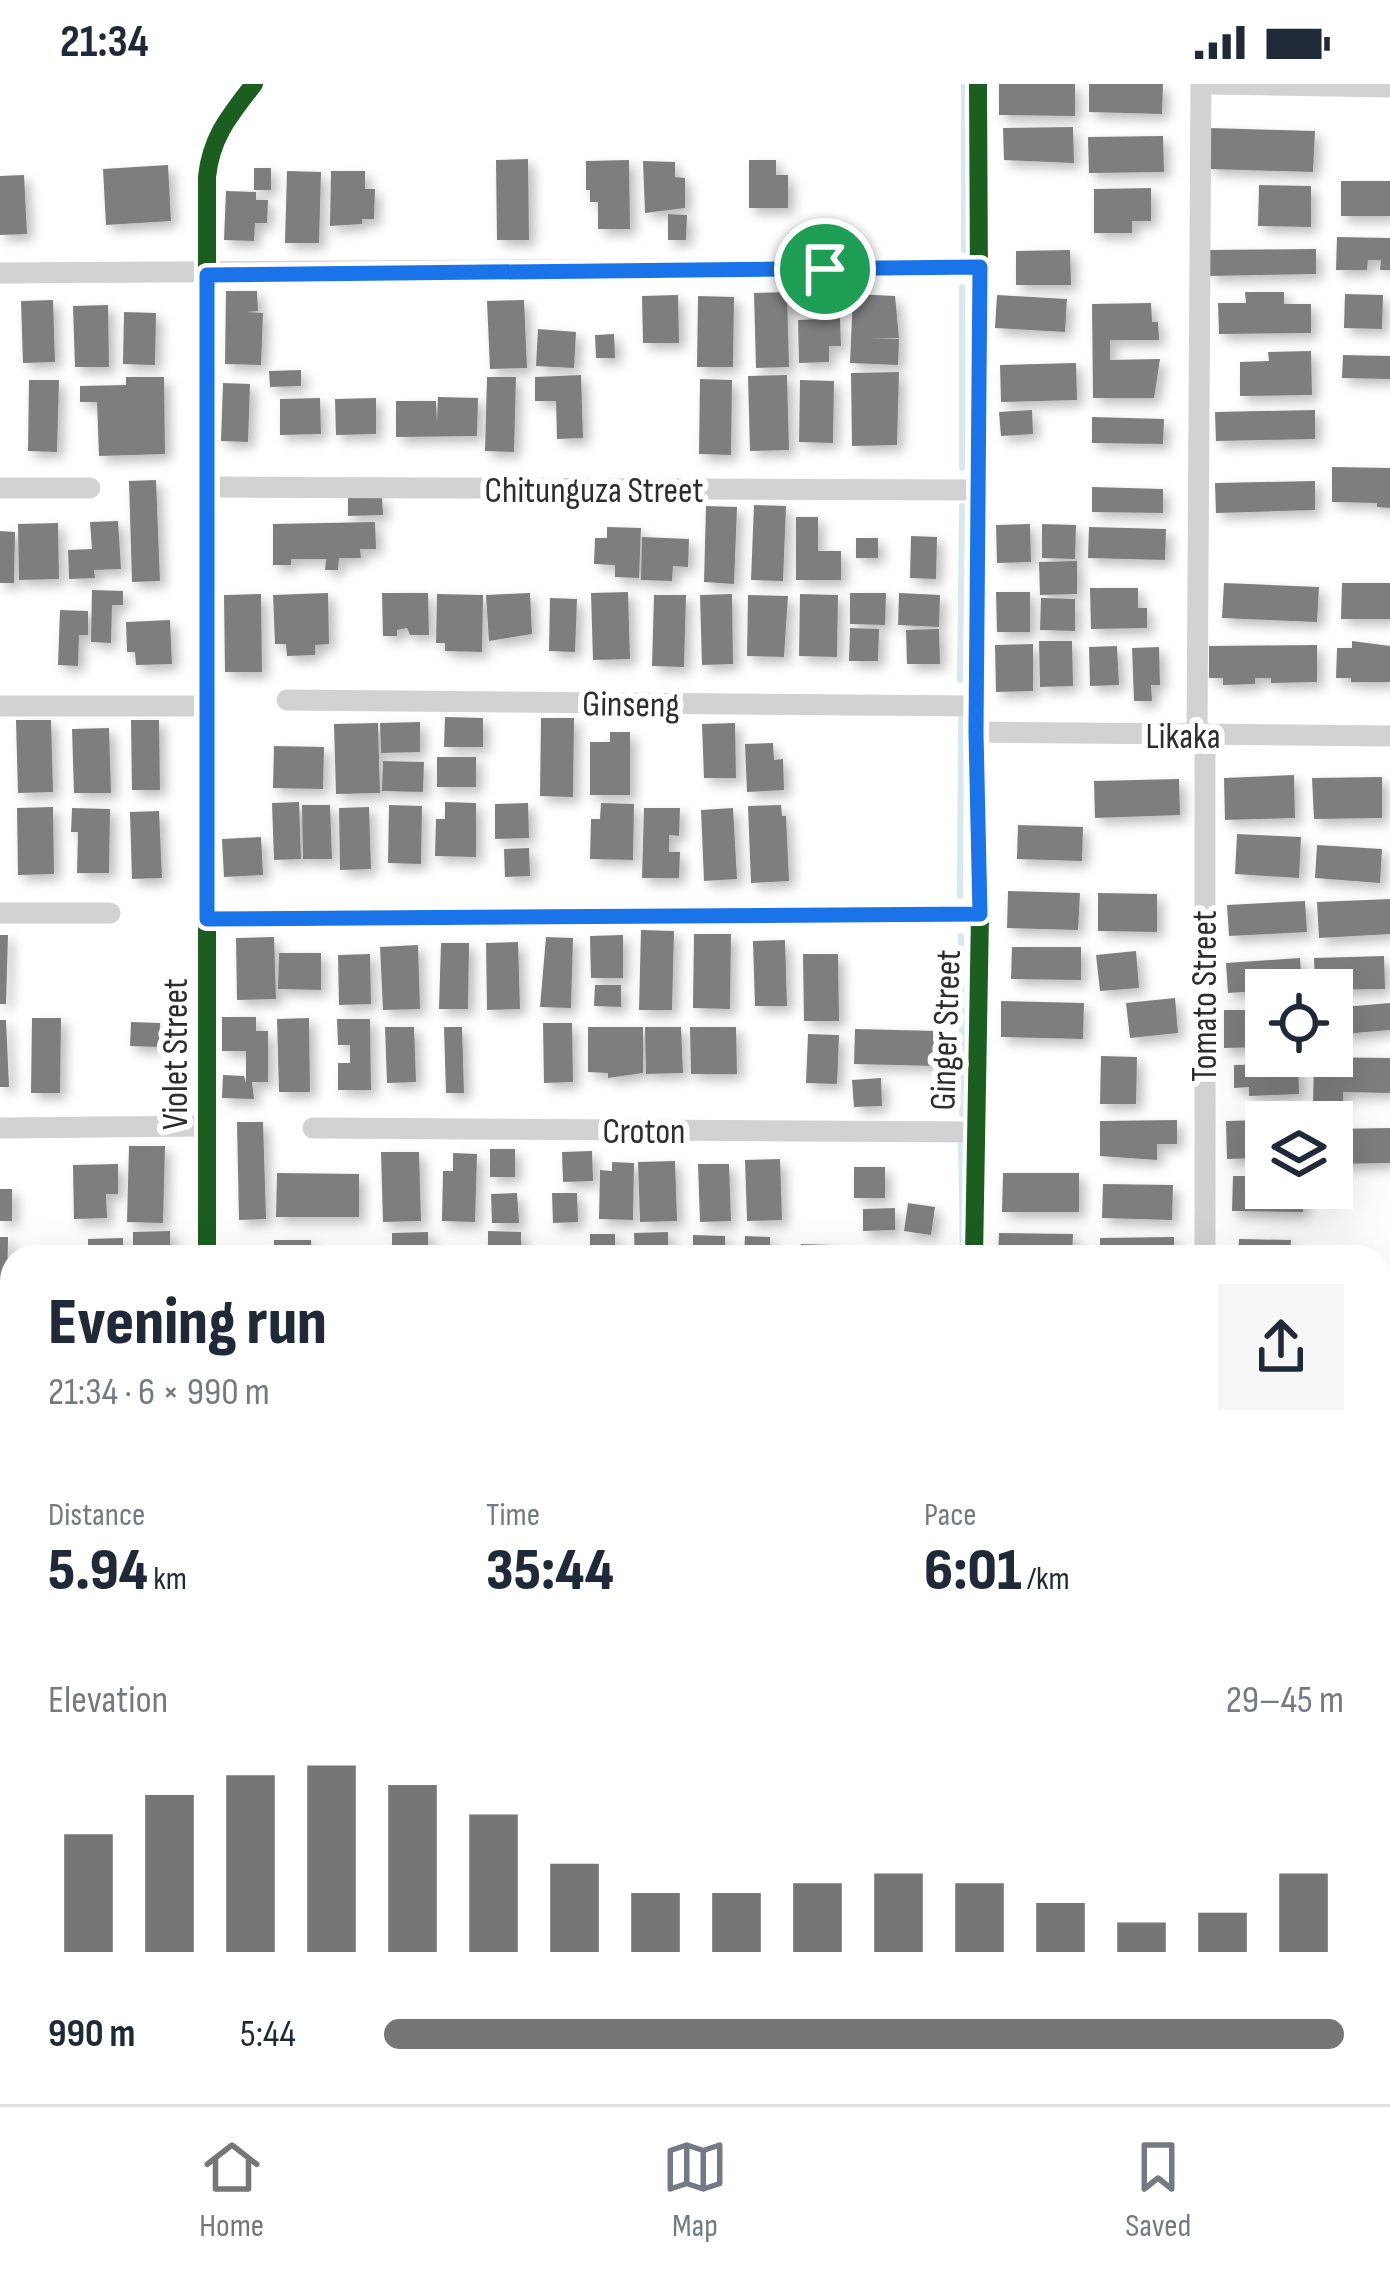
<!DOCTYPE html>
<meta charset="utf-8">
<style>
body{margin:0;font-family:"Sofia Sans Condensed",sans-serif;background:#f6f6f7;color:#1f2937;height:100vh;display:flex;flex-direction:column;font-size:45px;white-space:nowrap}
*{box-sizing:border-box;margin:0}
p{font-size:39px;color:#747a83}
.icon{flex:none;width:66px;height:66px;fill:none;stroke:currentColor;stroke-width:2;stroke-linecap:round;stroke-linejoin:round}
.map{position:relative;flex:1;overflow:hidden}
.details{position:absolute;left:0px;top:1161px;width:1392px;height:861px;display:flex;flex-direction:column;background:#fff;border-radius:36px 36px 0 0;box-shadow:0 12px 48px #0002}
.details>*{flex:none}
.tools{position:absolute;left:1245px;top:885px;display:grid;gap:24px}
.tools a{display:grid;place-items:center;width:108px;height:108px;border-radius:0px;background:#fff;box-shadow:0 12px 48px #0002;font-size:60px}
.pin{position:absolute;display:grid;place-items:center;width:102px;height:102px;color:#fff;margin:-51px;border:6px solid #fff;border-radius:50%;box-shadow:0 3px 12px #0007}
.round{display:grid;place-items:center;flex:none;width:126px;height:126px;border-radius:0px;background:#f6f6f7}
.headline{display:flex;align-items:center;justify-content:space-between;height:204px;padding:0 48px}
h1{font-size:66px;font-weight:800;line-height:90px}
.metrics{display:grid;grid-template-columns:repeat(3,1fr);gap:18px;height:204px;padding:12px 48px}
.metrics div{display:grid;align-content:center}
.metrics b{font-size:60px;font-weight:800}
.metrics small{font-size:33px;font-weight:400}
.metrics p{font-size:33px}
.chart{height:336px;padding:24px 48px}
.chart p{display:flex;justify-content:space-between}
.chart svg{width:100%;height:216px;margin-top:12px;stroke:#767676;stroke-width:6}
ul{padding:0 48px;list-style:none;font-size:39px}
li{display:grid;grid-template-columns:192px 144px 1fr;align-items:center;height:90px}
li i{height:30px;border-radius:15px;background:#767676}
.status{display:flex;justify-content:space-between;align-items:center;height:84px;padding:0 60px;background:#fff;direction:ltr}
.status svg{height:33px;fill:currentColor}
.menu{display:flex;justify-content:space-around;align-items:center;height:168px;border-top:3px solid #e0e1e3;background:#fff;font-size:33px;color:#747a83}
.menu a{display:grid;justify-items:center;gap:6px}
.menu .on{color:#767676}
.map>svg:first-child{display:block}
.lines{fill:none;stroke-linecap:round;stroke-linejoin:round}
.stream{stroke:#d8e8f0;stroke-width:6}
.building{fill:#7e7e7e;filter:url(#shadow)}
.minor{stroke:#d2d2d2;stroke-width:21}
.cycleway-casing{stroke:#fff;stroke-width:26}
.cycleway{stroke:#1b5e20;stroke-width:18}
.route-casing{stroke:#fff;stroke-width:24}
.route{stroke:#1a73e8;stroke-width:15}
.labels{text-anchor:middle;stroke-width:12;stroke-linejoin:round;paint-order:stroke}
.street-label{font-size:36px;fill:#2d2d2d;stroke:#fff}
</style>
<div class="status"><b>21:34</b><svg viewBox="0 0 49 12"><path d="M0 12V9h3v3zM5 12V6h3v6zM10 12V3h3v9zM15 12V0h3v12zM26 1h20v11H26zM47 4h2v5h-2z"/></svg></div>
<div class="map">
<svg width="1390" height="2020" viewBox="0 0 1390 2020">
<defs>
<filter id="shadow"><feDropShadow dx="6" dy="6" stdDeviation="6" flood-color="#0004"/></filter>
</defs>
<rect width="100%" height="100%" fill="#fff"/>
<g class="lines">
<g class="stream">
<path d="M964,0V166"/>
<path d="M962,203V384"/>
<path d="M960,596L962,422"/>
<path d="M960,812L961,634"/>
<path d="M961,852L962,1030"/>
<path d="M961,1061L963,1173"/>
<path d="M956,2020L961,2010"/>
</g>
</g>
<g class="building">
<path d="M999,0H1075V32L999,31Z"/>
<path d="M1089,0H1163L1162,30L1089,28Z"/>
<path d="M1073,43L1074,79L1004,76L1003,44Z"/>
<path d="M1210,44L1315,47L1313,88L1209,85Z"/>
<path d="M1163,52L1164,88L1089,89L1088,53Z"/>
<path d="M528,75L529,156H497L496,76Z"/>
<path d="M629,76L630,145H598V118H590V106H586V77Z"/>
<path d="M749,76H776V91H788V124H749Z"/>
<path d="M643,77L675,78V93L685,94V124L645,129Z"/>
<path d="M168,81L171,137L106,141L103,85Z"/>
<rect x="254" y="84" width="17" height="22"/>
<path d="M287,87L321,88L319,159H285Z"/>
<path d="M331,87H365V105H375L374,135H362V140L330,142Z"/>
<path d="M24,91L27,150L0,151V92Z"/>
<rect x="1341" y="97" width="49" height="35"/>
<path d="M1259,101L1311,102V143L1258,142Z"/>
<path d="M1151,104V137H1132V149H1094V105Z"/>
<path d="M226,107L256,108V116H268L267,139H255L254,157L224,156Z"/>
<path d="M668,130L687,131L686,156H668Z"/>
<path d="M1337,153L1390,154V186H1380L1381,176H1368L1367,186H1336Z"/>
<path d="M1316,165V190L1210,192V166Z"/>
<path d="M1070,166L1071,201H1016V167Z"/>
<path d="M226,207H257L258,227L246,228L263,229L261,281L225,280Z"/>
<path d="M787,208L789,283L756,284L754,209Z"/>
<path d="M1245,208H1284V220H1311V249L1219,250L1218,219H1246Z"/>
<path d="M853,210L895,212L899,254H870L899,255L898,281L850,279Z"/>
<path d="M1345,210L1383,211L1382,245L1344,244Z"/>
<path d="M678,211L679,259H643L642,212Z"/>
<path d="M997,211L1067,215L1065,248L995,244Z"/>
<path d="M698,212L734,213L733,283H697Z"/>
<path d="M53,216L55,278L23,279L21,217Z"/>
<path d="M524,216L527,284L490,285L487,217Z"/>
<path d="M1151,219L1152,238H1158L1159,256H1110V276L1160,275L1154,314H1093L1092,220Z"/>
<path d="M108,221L109,283H75L73,222Z"/>
<path d="M124,228L156,229L155,281L123,280Z"/>
<path d="M840,234L841,262H829V278L799,279L798,236Z"/>
<path d="M538,245L576,248L574,284L536,282Z"/>
<path d="M614,250L615,274H596L595,251Z"/>
<path d="M1311,267L1312,311L1240,312V278L1269,277L1268,268Z"/>
<path d="M1343,271L1390,272V295L1342,294Z"/>
<path d="M1076,279L1077,316L1001,318L1000,281Z"/>
<path d="M301,286V302L270,303L269,287Z"/>
<path d="M899,288L897,361L852,362L851,289Z"/>
<path d="M581,291L583,354L557,355L556,317H535V293Z"/>
<path d="M787,291L789,366L750,367L748,292Z"/>
<path d="M126,293H164L165,370L99,372L97,318H80V302L126,301Z"/>
<path d="M487,293H516L514,368L485,367Z"/>
<path d="M700,295L732,296L731,371L699,370Z"/>
<path d="M29,296H59L57,368L28,367Z"/>
<path d="M800,296L834,297L833,359L799,358Z"/>
<path d="M223,299L250,300L248,358L221,357Z"/>
<path d="M438,313L478,314L477,352L396,353V317H436L437,339Z"/>
<path d="M320,314L321,350L280,351V315Z"/>
<path d="M376,314V350L336,351L335,315Z"/>
<path d="M1032,326L1033,350L1001,352L999,328Z"/>
<path d="M1315,326V355L1216,357L1215,328Z"/>
<path d="M1092,333L1164,335L1163,360L1092,359Z"/>
<path d="M1332,383L1390,384V424L1377,423V419L1332,418Z"/>
<path d="M156,396L160,497L132,498L129,397Z"/>
<path d="M1315,397V426L1216,429L1215,399Z"/>
<path d="M1092,403L1163,405V429L1092,428Z"/>
<path d="M382,412L383,431L348,432V413Z"/>
<path d="M754,421L786,422L783,497L751,496Z"/>
<path d="M706,422L737,423L734,500L704,498Z"/>
<path d="M796,433H818V467H841V496H796Z"/>
<path d="M118,437L121,485L94,486L95,494L69,495L68,466L92,465L90,438Z"/>
<path d="M375,438L376,465H360L361,474H339L338,486H325L326,475H291V481H273V440Z"/>
<path d="M58,439L59,495L19,496L18,440Z"/>
<path d="M1030,440L1031,478L997,479L996,441Z"/>
<path d="M1042,440L1076,441L1075,475L1042,474Z"/>
<path d="M607,443L641,444L639,494L615,493V481L594,480L595,454H607Z"/>
<path d="M1089,443L1166,445L1165,476L1088,474Z"/>
<path d="M0,447L15,448L14,499H0Z"/>
<path d="M911,452L937,453L936,495L910,494Z"/>
<path d="M642,453L689,455L688,483L673,482L672,497L641,496Z"/>
<rect x="856" y="454" width="22" height="20"/>
<path d="M1077,477V510L1040,511L1039,478Z"/>
<path d="M1224,499L1319,503L1317,538L1222,534Z"/>
<path d="M1342,499H1390V535H1341Z"/>
<path d="M1090,504H1138V524H1147V544L1091,545Z"/>
<path d="M92,506L123,507V521H112L111,559L91,558Z"/>
<path d="M628,508L630,575L593,576L591,509Z"/>
<path d="M996,508H1030V548H997Z"/>
<path d="M328,509L329,560L315,561V571L287,572L286,560H275L273,511Z"/>
<path d="M382,509H428L429,551H410L407,544L397,546V552H383Z"/>
<path d="M530,509L532,550L489,557L486,511Z"/>
<path d="M850,509H886L885,541L850,540Z"/>
<path d="M899,509L940,511L939,543L898,541Z"/>
<path d="M261,510L262,588H225L224,511Z"/>
<path d="M437,510L483,511L482,568L445,567V559H436Z"/>
<path d="M732,510L733,580L702,581L700,511Z"/>
<path d="M800,510L838,511L837,573L799,572Z"/>
<path d="M654,511H686L684,583L652,582Z"/>
<path d="M748,511L788,512L784,573L747,572Z"/>
<path d="M550,514L577,515L575,568L549,567Z"/>
<path d="M1041,514L1075,515V547L1040,546Z"/>
<path d="M60,526L88,527V551H79L78,582L58,581Z"/>
<path d="M170,536L172,580L136,581L135,568H127L126,538Z"/>
<path d="M850,544L879,545L878,577H849Z"/>
<path d="M939,545L940,580H907L906,546Z"/>
<path d="M1039,557H1072L1073,602L1040,603Z"/>
<path d="M1352,557L1390,562V598H1351V594H1336L1337,564H1352Z"/>
<path d="M1033,560V607L996,608L995,561Z"/>
<path d="M1317,561V598L1271,599V594H1255V600L1223,601V594H1209V562Z"/>
<path d="M1117,562L1119,601L1090,602L1089,563Z"/>
<path d="M1159,563L1160,601H1151L1152,617H1134L1132,564Z"/>
<path d="M445,633L483,634V663H444Z"/>
<path d="M541,634H574L573,713L540,712Z"/>
<path d="M16,636H51L53,708L18,709Z"/>
<path d="M131,636H159L160,706H132Z"/>
<path d="M420,638V668L381,669L380,639Z"/>
<path d="M378,639L380,709L336,710L334,640Z"/>
<path d="M735,639L736,694H704L702,640Z"/>
<path d="M109,644L111,709H74L72,645Z"/>
<path d="M610,648H630V711H590V658H610Z"/>
<path d="M773,659L774,676L783,675L784,706L747,708L745,660Z"/>
<path d="M274,662L324,663L323,705L273,704Z"/>
<rect x="437" y="673" width="39" height="30"/>
<path d="M383,677L424,678L423,708L382,707Z"/>
<path d="M1294,691L1295,734L1225,736L1224,694Z"/>
<path d="M1382,693V734L1314,735L1312,694Z"/>
<path d="M1179,695L1180,731L1095,734L1094,697Z"/>
<path d="M299,718L301,775L274,776L272,719Z"/>
<path d="M445,718L476,719V773L435,772L436,735H445Z"/>
<path d="M528,719L529,754L495,755V720Z"/>
<path d="M601,719L634,720L633,776L590,775L591,735H600Z"/>
<path d="M302,721H330L332,775H303Z"/>
<path d="M389,721L422,722L421,780L388,779Z"/>
<path d="M781,721L782,732H786L789,797L751,799L748,722Z"/>
<path d="M53,723L54,790L18,791L17,724Z"/>
<path d="M369,723L371,785L340,786L339,724Z"/>
<path d="M72,724L110,725L109,789H77L78,748H71Z"/>
<path d="M644,724H680L679,752L669,751V768H680L679,794H642Z"/>
<path d="M733,724L737,795L704,797L701,726Z"/>
<path d="M159,727L162,794L132,795L130,728Z"/>
<path d="M1018,741L1083,743L1082,777L1017,775Z"/>
<path d="M1237,750L1301,753L1299,794L1235,790Z"/>
<path d="M261,753L263,791L224,793L222,755Z"/>
<path d="M1317,761L1382,765L1380,799L1315,794Z"/>
<path d="M529,764L530,792L505,793L504,765Z"/>
<path d="M1008,807L1080,809L1078,846L1007,844Z"/>
<path d="M1098,809L1157,810V848L1098,847Z"/>
<path d="M1390,815V850L1319,854L1317,818Z"/>
<path d="M1305,817L1307,848L1229,852L1227,821Z"/>
<path d="M641,846L674,847L672,926H639Z"/>
<path d="M694,850H731L730,925L693,924Z"/>
<path d="M0,851H8L6,920H0Z"/>
<path d="M623,851V894H591L590,852Z"/>
<path d="M274,853L276,915L237,916L236,854Z"/>
<path d="M546,853L573,854L571,924L540,923Z"/>
<path d="M785,856L787,922H755L753,857Z"/>
<path d="M518,858L520,925L487,926L486,859Z"/>
<path d="M441,859H469L468,925H439Z"/>
<path d="M418,861L420,925L383,926L380,863Z"/>
<path d="M1012,863H1081V896L1011,895Z"/>
<path d="M1136,867L1139,904L1100,907L1096,871Z"/>
<path d="M279,869H321V906L278,905Z"/>
<path d="M370,870L371,920L339,921L338,871Z"/>
<path d="M803,870H838L839,937H804Z"/>
<path d="M1384,872L1385,905L1315,906L1314,874Z"/>
<path d="M1300,874L1302,904L1228,909L1226,879Z"/>
<path d="M595,901H621V923L594,922Z"/>
<path d="M1175,914L1178,949L1130,954L1126,919Z"/>
<path d="M1001,917L1084,919L1083,955L1001,953Z"/>
<path d="M1390,919V946L1332,951V924Z"/>
<path d="M1224,926H1266V963L1224,964Z"/>
<path d="M222,933H256V947H268V998H252L254,1015L222,1014L223,991L244,992L246,999V967H222Z"/>
<path d="M32,934H61L60,1009H31Z"/>
<path d="M309,934L310,1008H279L277,935Z"/>
<path d="M337,935H370L371,1006H338V979H350V961H338Z"/>
<path d="M0,936H6L9,1003H0Z"/>
<path d="M131,938L160,939L159,963L130,962Z"/>
<path d="M543,939H572L573,998L544,999Z"/>
<path d="M385,943H414L416,998L387,999Z"/>
<path d="M444,943H462L464,1009H446Z"/>
<path d="M588,943H643V989L608,994V989L588,988Z"/>
<path d="M645,943H681L683,989L646,990Z"/>
<path d="M690,943H736L737,990H691Z"/>
<path d="M855,945L938,947L937,982L854,980Z"/>
<path d="M808,950L839,951L837,1000L806,999Z"/>
<path d="M1101,972L1137,973L1136,1020H1100Z"/>
<path d="M1314,973L1390,974V1009L1343,1008V1022L1313,1021Z"/>
<path d="M1298,979L1299,1010L1249,1012V1003L1234,1004V981Z"/>
<path d="M881,994L882,1022L854,1023L852,996Z"/>
<path d="M1177,1036V1060H1157V1076L1100,1072V1037Z"/>
<path d="M1266,1036V1068H1262V1074L1227,1075L1226,1037Z"/>
<path d="M237,1038H263L266,1135L239,1136Z"/>
<path d="M1390,1044V1079L1332,1080V1045Z"/>
<path d="M129,1062H165L163,1139L127,1138Z"/>
<rect x="490" y="1065" width="25" height="28"/>
<path d="M592,1067L593,1097L563,1098L562,1068Z"/>
<path d="M381,1068H419L421,1137L383,1138Z"/>
<path d="M453,1069L477,1070L475,1138L442,1137L443,1087H453Z"/>
<path d="M780,1075L782,1136L747,1137L745,1076Z"/>
<path d="M675,1077L677,1137L640,1138L638,1078Z"/>
<path d="M612,1078L634,1079L633,1136L599,1135L600,1086L612,1087Z"/>
<path d="M118,1080V1110H106L107,1134L74,1135L73,1081Z"/>
<path d="M698,1080H729L731,1137L700,1138Z"/>
<rect x="854" y="1083" width="31" height="31"/>
<path d="M277,1089L359,1090V1133H276Z"/>
<path d="M1003,1089H1079V1128H1002Z"/>
<path d="M1233,1092H1266V1104H1303V1128L1232,1127Z"/>
<path d="M1103,1100L1173,1101L1172,1136L1102,1134Z"/>
<rect x="0" y="1105" width="12" height="32"/>
<path d="M517,1109L519,1139H492L491,1110Z"/>
<path d="M552,1109H577L578,1138L553,1139Z"/>
<path d="M908,1119L935,1123L931,1151L904,1147Z"/>
<path d="M895,1124V1146L863,1147V1125Z"/>
<path d="M170,1147V1173H133V1148Z"/>
<path d="M488,1147L521,1148V1173H488Z"/>
<path d="M428,1148V1173H392V1149Z"/>
<path d="M668,1148V1173H635L634,1149Z"/>
<path d="M999,1149L1073,1150L1072,1173H998Z"/>
<rect x="590" y="1150" width="25" height="23"/>
<path d="M693,1151L725,1152V1173H693Z"/>
<path d="M745,1152L770,1153V1165L788,1166V1173H744Z"/>
<path d="M0,1153H8L7,1216H0Z"/>
<path d="M1174,1153V1173H1100V1154Z"/>
<path d="M123,1154V1173H88V1155Z"/>
<path d="M1239,1155L1291,1156L1290,1173H1238Z"/>
<path d="M274,1156H311L312,1173H274Z"/>
<path d="M801,1160L833,1161V1173H800Z"/>
<path d="M1380,1314H1389L1390,1364H1380Z"/>
<path d="M1390,1419V1470L1380,1447V1423Z"/>
<path d="M12,1531V1565H0V1532Z"/>
<path d="M0,1578H5L7,1644H0Z"/>
<path d="M695,2010H783L784,2020H696Z"/>
<rect x="865" y="2010" width="60" height="10"/>
<path d="M1013,2010H1084L1083,2020H1012Z"/>
<path d="M1102,2010H1146V2020H1103Z"/>
<rect x="1251" y="2010" width="63" height="10"/>
</g>
<g class="lines">
<g class="minor">
<path d="M1214,0L1390,3"/>
<path d="M0,189L980,183"/>
<path d="M209,403L980,406"/>
<path d="M0,404H90"/>
<path d="M287,616L976,622"/>
<path d="M0,622H208"/>
<path d="M976,648L1390,652"/>
<path d="M1197,652L1201,0"/>
<path d="M0,829H110"/>
<path d="M207,835L980,830"/>
<path d="M0,1044L207,1042"/>
<path d="M313,1044L975,1048"/>
<path d="M207,1173V93C211,53 230,31 254,0"/>
<path d="M974,1173L980,830L976,648L980,406L978,0"/>
<path d="M1205,1173V651"/>
<path d="M0,1255H12"/>
<path d="M1380,1380L1390,1376"/>
<path d="M0,1476H12"/>
<path d="M0,1681H12"/>
<path d="M1380,1737L1390,1733"/>
<path d="M0,1899H12"/>
<path d="M205,2010L206,2020"/>
<path d="M1204,2010V2020"/>
<path d="M979,2020V2010"/>
</g>
<g class="cycleway-casing">
<g id="cycleway">
<path d="M207,1173V93C211,53 230,31 254,0"/>
<path d="M974,1173L980,830L976,648L980,406L978,0"/>
</g>
</g>
<use href="#cycleway" class="cycleway"/>
</g>
<g class="lines">
<g class="route-casing">
<path id="route" d="M980,183L976,648L980,830L207,835V191Z"/>
</g>
<use href="#route" class="route"/>
</g>
<g class="labels">
<g class="street-label">
<text x="594" y="418">Chitunguza Street</text>
<text transform="translate(631 619) rotate(1)" y="13">Ginseng</text>
<text x="1183" y="664">Likaka</text>
<text transform="translate(1203 912) rotate(-90)" y="13">Tomato Street</text>
<text transform="translate(944 946) rotate(-88)" y="13">Ginger Street</text>
<text transform="translate(174 970) rotate(-90)" y="13">Violet Street</text>
<text x="644" y="1059">Croton</text>
</g>
</g>
</svg>
<div class="tools">
<a><svg class="icon" aria-label="locate" viewBox="0 0 24 24"><circle cx="12" cy="12" r="6"/><path d="M12 2v4M12 18v4M2 12h4M18 12h4"/></svg></a>
<a><svg class="icon" aria-label="layers" viewBox="0 0 24 24"><path d="M12 4l9 5-9 5-9-5zM3 14l9 5 9-5"/></svg></a>
</div>
<div class="pin" style="left:825px;top:185px;background:#1e9e55"><svg class="icon" aria-label="arrive" viewBox="0 0 24 24"><path d="M6 21V4h12l-3 4 3 4H6"/></svg></div>
<section class="details">
<div class="headline"><div><h1>Evening run</h1><p>21:34 · 6 × 990 m</p></div><a class="round"><svg class="icon" aria-label="share" viewBox="0 0 24 24"><path d="M12 15V3M7 8l5-5 5 5M5 13v7h14v-7"/></svg></a></div>
<div class="metrics">
<div><p>Distance</p><b>5.94<small> km</small></b></div>
<div><p>Time</p><b>35:44</b></div>
<div><p>Pace</p><b>6:01<small> /km</small></b></div>
</div>
<div class="chart"><p><span>Elevation</span>29–45 m</p>
<svg viewBox="0 0 160 44" preserveAspectRatio="none"><path d="M5 44V20M15 44V12M25 44V8M35 44V6M45 44V10M55 44V16M65 44V26M75 44V32M85 44V32M95 44V30M105 44V28M115 44V30M125 44V34M135 44V38M145 44V36M155 44V28"/></svg>
</div>
<ul>
<li><b>990 m</b>5:44<i style="width:100%"></i></li>
</ul>
</section>
</div>
<nav class="menu">
<a class="on"><svg class="icon" aria-label="home" viewBox="0 0 24 24"><path d="M3 11l9-7 9 7M6 9v11h12V9"/></svg>Home</a>
<a><svg class="icon" aria-label="map" viewBox="0 0 24 24"><path d="M3 6l6-2 6 2 6-2v14l-6 2-6-2-6 2zM9 4v14M15 6v14"/></svg>Map</a>
<a><svg class="icon" aria-label="saved" viewBox="0 0 24 24"><path d="M7 4h10v16l-5-4-5 4z"/></svg>Saved</a>
</nav>
